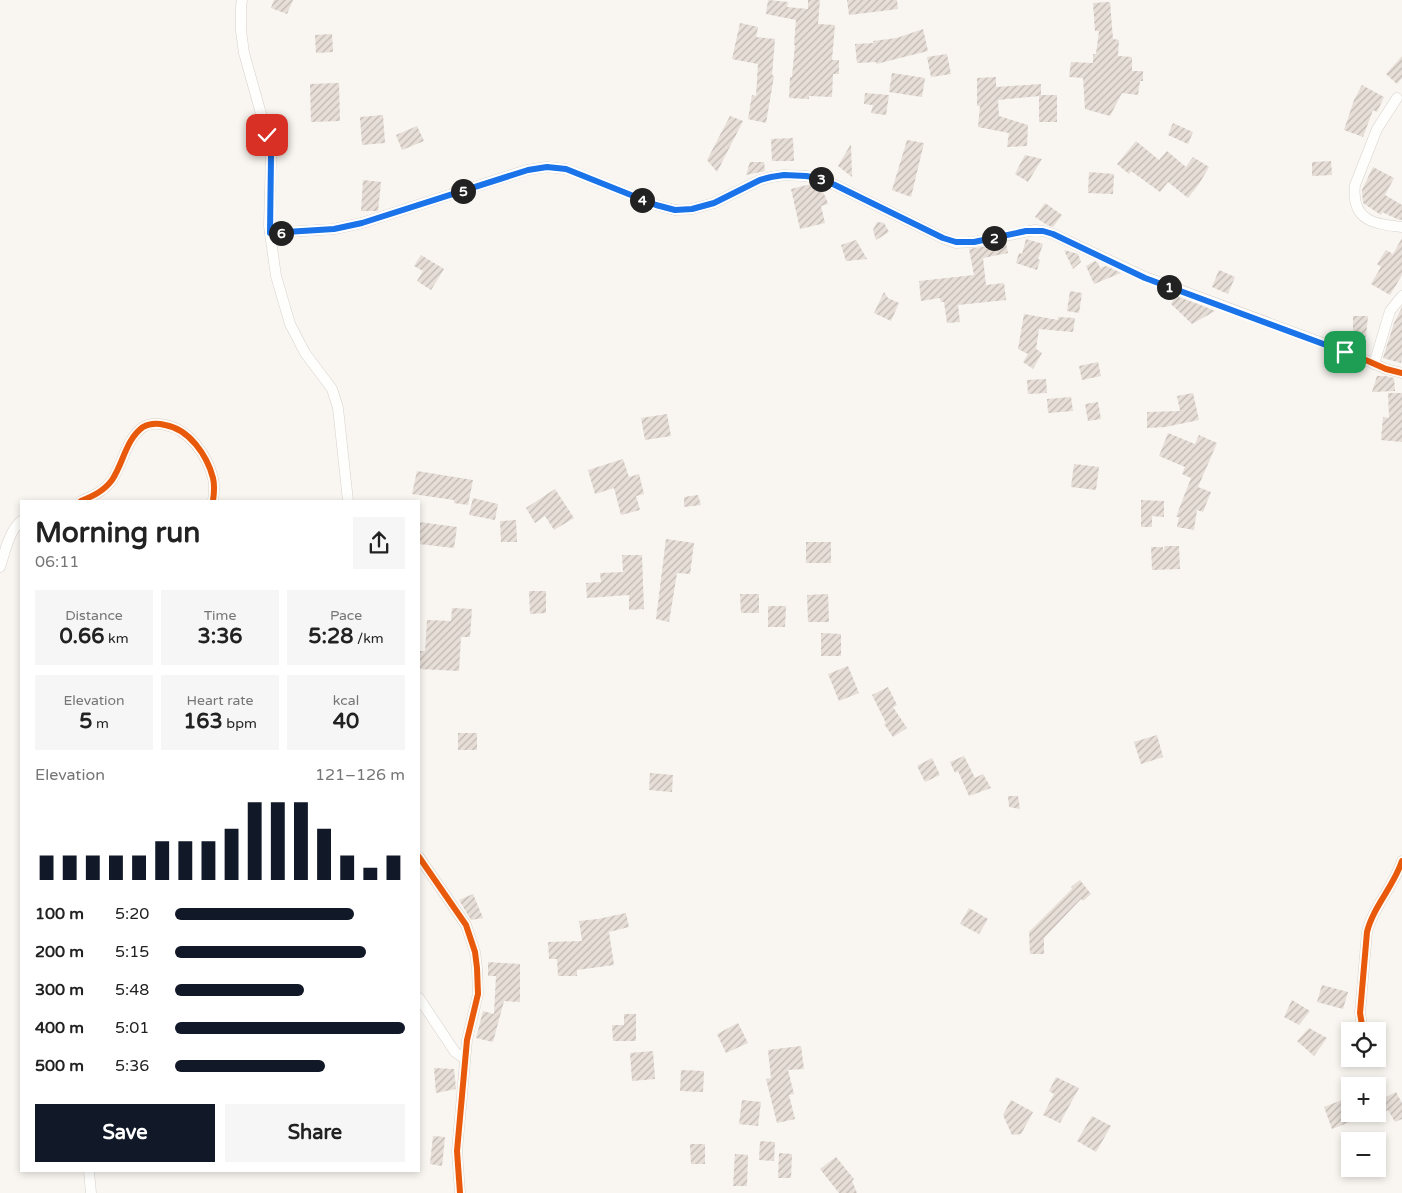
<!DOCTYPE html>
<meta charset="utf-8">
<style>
body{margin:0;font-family:"Varela Round",sans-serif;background:#f6f6f6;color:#222;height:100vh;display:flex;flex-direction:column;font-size:19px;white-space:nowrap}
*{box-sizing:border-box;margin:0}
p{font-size:16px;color:#767676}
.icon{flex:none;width:28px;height:28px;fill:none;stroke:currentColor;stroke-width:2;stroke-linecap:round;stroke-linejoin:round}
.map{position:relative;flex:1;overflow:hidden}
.sheet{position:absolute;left:20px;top:500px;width:400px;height:672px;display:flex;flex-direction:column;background:#fff;border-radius:0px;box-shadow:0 2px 8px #0003}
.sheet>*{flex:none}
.fabs{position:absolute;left:1341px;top:1022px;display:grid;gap:10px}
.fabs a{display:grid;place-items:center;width:45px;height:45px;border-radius:0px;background:#fff;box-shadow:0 2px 8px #0003;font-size:25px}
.pin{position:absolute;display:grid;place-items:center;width:42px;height:42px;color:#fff;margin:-21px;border-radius:10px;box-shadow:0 2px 8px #0006}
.km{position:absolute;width:25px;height:25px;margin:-12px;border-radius:50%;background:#222;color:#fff;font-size:14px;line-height:25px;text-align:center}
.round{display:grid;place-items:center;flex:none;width:52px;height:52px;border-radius:0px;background:#f6f6f6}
.head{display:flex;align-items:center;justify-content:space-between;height:85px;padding:0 15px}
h1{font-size:28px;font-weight:700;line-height:38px}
.figures{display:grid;grid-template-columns:repeat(3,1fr);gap:8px;height:85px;padding:5px 15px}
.figures div{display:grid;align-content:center;border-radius:0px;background:#f6f6f6;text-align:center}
.figures b{font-size:21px;font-weight:700}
.figures small{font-size:14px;font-weight:400}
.figures p{font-size:14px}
.chart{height:140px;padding:10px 15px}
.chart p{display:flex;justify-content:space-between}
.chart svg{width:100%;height:90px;margin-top:5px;stroke:#111827;stroke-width:6}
.primary-button{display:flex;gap:10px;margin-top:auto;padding:10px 15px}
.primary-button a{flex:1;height:58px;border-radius:0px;background:#111827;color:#fff;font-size:20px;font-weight:700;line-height:58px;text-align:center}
.primary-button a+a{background:#f6f6f6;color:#222}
ul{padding:0 15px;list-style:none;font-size:16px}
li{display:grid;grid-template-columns:80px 60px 1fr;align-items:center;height:38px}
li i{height:12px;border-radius:6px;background:#111827}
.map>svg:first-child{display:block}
.building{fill:url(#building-hatch)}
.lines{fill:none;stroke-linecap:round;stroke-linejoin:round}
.street-casing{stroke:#d7d1cb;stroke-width:11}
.street{stroke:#fefefd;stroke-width:10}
.cycleway-casing{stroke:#fffaf3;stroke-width:9}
.cycleway{stroke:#e8590c;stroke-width:6}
.route-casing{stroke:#fff;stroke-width:10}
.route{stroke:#1a73e8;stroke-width:6}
</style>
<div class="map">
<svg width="1402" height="1193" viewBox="0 0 1402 1193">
<defs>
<pattern id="building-hatch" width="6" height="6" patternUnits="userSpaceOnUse" patternTransform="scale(1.25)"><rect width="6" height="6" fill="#e6ded7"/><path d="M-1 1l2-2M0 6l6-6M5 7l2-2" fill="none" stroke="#bfb7b1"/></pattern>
</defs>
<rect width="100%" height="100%" fill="#f9f5f0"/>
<g class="building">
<path d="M274,0H293L287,14L271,8Z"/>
<path d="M768,0L788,2L787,7L808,9V0H820L818,24L835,25L832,60H839V74H833L832,97L809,96V99L789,98L790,77H792L795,45H794L796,20L766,14Z"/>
<path d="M847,0H897L898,9L849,15Z"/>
<path d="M1110,2L1113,39L1119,40L1118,56L1132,57V71H1143V81H1140L1138,95L1122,93L1110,116L1085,109L1083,78L1069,77L1071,62L1093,63V54H1096L1099,31H1095L1093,3Z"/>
<path d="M740,23L758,27L756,37L775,39L772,75L774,76L766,123L748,119L752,95L756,96L758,64L732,59Z"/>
<path d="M923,29L928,51L876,64V62L857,63L855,44L874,43L873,41L897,38Z"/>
<path d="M332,34L333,52L316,53L315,35Z"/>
<path d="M947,54L951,74L931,77L927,57Z"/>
<path d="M1402,56V78L1397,84L1386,74Z"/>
<path d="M892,73L925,78L922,97L889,92Z"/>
<path d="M996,77V87L1041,84V95H1057V122H1039V96L998,100L999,116L1028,125L1027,146L1007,147L1009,133L978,127L980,106H977V78Z"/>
<path d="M339,83L340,121L311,122L310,84Z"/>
<path d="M1362,85L1384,97L1377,112L1373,110L1363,137L1344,130L1354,100Z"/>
<path d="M865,93L889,95L886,115L871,113L873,105L864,104Z"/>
<path d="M383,115L385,143L362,145L360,117Z"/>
<path d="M730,116L743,121L717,172L707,160Z"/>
<path d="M1173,123L1193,132L1188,144L1168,135Z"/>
<path d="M417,126L424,141L402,150L396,135Z"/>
<path d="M793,138L794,161H772L771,139Z"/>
<path d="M907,140L924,143L911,197L892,190Z"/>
<path d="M1136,141L1159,160L1167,151L1186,167L1193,157L1209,167L1199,184L1188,198L1168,182L1160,192L1131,171L1129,174L1117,164Z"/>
<path d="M851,144L852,177L838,166Z"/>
<path d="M1025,155L1042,159L1028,182L1015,174Z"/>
<path d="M1331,161L1332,175L1312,176V162Z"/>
<path d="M750,162H764L765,171L746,175Z"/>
<path d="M1373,167L1394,178L1385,195L1402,205V220L1397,219L1382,212L1381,215L1363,203L1362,190Z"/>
<path d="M1089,172L1114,174L1113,194L1088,193Z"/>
<path d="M363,180L381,182L378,211H361Z"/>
<path d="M811,184L820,187L826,198L828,204L821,206L825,223L800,229L791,189Z"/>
<path d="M1045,203L1062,215L1053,227L1047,225L1035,217Z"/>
<path d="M877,222L884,223L889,232L876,240L873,230Z"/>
<path d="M1402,238V275L1390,295L1371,284L1381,267L1377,264L1386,250L1393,254Z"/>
<path d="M1026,239L1043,244L1038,259L1040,260L1037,270L1016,263L1019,253L1022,254Z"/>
<path d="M856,240L867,259L846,261L841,245Z"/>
<path d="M1006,243L1008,253L983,258L986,285L1004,283L1006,300L958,305L960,322L947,323L944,302H941L940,298L921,301L919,281L974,275L969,249Z"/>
<path d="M1064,250L1078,254L1081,262L1073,269Z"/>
<path d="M421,255L444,269L431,290L417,281L423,271L414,266Z"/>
<path d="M1095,261L1098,263L1100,268L1106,266L1121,273L1094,284L1086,266Z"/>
<path d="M1219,270L1235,277L1228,294L1212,287Z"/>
<path d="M1070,291L1082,293L1079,313L1067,311Z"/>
<path d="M884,292L888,298L899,303L891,321L874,313Z"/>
<path d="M1176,296L1198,304L1215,311L1192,324L1171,304Z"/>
<path d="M1402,307V357L1401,363L1383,358L1394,323Z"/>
<path d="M1024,314L1058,320V317L1075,318L1073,332L1039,329L1036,349L1042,353L1033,369L1023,362L1028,354L1018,349Z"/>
<path d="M1353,316H1368L1366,337H1353Z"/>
<path d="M1098,362L1101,376L1082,380L1079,366Z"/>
<path d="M1377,376H1385L1394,378L1395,391L1372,392Z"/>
<path d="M1046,379L1047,393L1028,394L1027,380Z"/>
<path d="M1193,393L1199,420L1165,427L1147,428V412L1180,411L1177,396Z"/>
<path d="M1388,393H1402V442L1381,440L1383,417L1389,418Z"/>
<path d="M1071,397L1073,411L1048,413L1047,399Z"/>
<path d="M1098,402L1101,419L1088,421L1085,404Z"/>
<path d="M667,414L671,436L645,440L641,418Z"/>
<path d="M1168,433L1195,444L1199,435L1217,443L1198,487L1211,492L1203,512L1197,510L1194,530L1177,527L1179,517H1176L1191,478L1182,474L1185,467L1159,456Z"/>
<path d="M623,459L629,477L639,474L644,494L636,496L640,510L621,515L614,488L595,494L588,470Z"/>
<path d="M1074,464L1099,467L1096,490L1071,487Z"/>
<path d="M417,471L473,480L468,505L454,503V500L412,494Z"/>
<path d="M555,489L574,518L554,530L545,516L535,523L526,508Z"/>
<path d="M698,495L701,505L684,507V497Z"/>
<path d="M473,498L498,504L495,520L469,515Z"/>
<path d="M1141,500L1164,501V517L1152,516V527H1141Z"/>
<path d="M516,520L517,542H501L500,521Z"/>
<path d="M419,522L457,527L454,548L419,544Z"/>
<path d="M666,539L694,543L690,574L677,573L669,622L656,619Z"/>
<rect x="806" y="542" width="25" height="21"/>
<path d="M1165,546H1179L1180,569L1152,570L1151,547H1163V552Z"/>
<path d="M622,555H642L644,609L629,610V595L587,598L586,583L601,582L600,573L623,572Z"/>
<path d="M529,591H546V613L530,614Z"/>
<path d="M740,594H759V613H741Z"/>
<path d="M828,594L829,622H808L807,595Z"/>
<path d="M768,606H786L785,627H768Z"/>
<path d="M452,608L472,609L470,637H461L459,671L419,669V651H425L427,620L451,621Z"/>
<path d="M821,633L841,634V656H821Z"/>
<path d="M848,666L859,693L839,701L828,674Z"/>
<path d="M888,687L897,705L893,707L907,728L893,737L884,724L886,723L872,695Z"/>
<rect x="458" y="733" width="19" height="17"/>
<path d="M1157,735L1163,757L1141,764L1134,742Z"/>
<path d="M964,756L975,778L983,774L991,788L969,796L958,771L955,773L950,762Z"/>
<path d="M932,758L940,775L925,782L917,766Z"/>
<path d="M650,773L673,775L672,792L649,790Z"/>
<path d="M1008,796H1018L1020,809L1009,807Z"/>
<path d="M1080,880L1091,894L1083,901L1081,899L1044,938V954H1030L1029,932L1072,889L1071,887Z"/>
<path d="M473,894L483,918L471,920L459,900Z"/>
<path d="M969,908L988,919L979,934L960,924Z"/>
<path d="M626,913L629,927L609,932L614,965L577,970V976H558L557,959H549L548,942L582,941L579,921L598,919Z"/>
<path d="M488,962L520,964V1002L504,1001L493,1042L476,1038L483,1011L494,1014L496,976H488Z"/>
<path d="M1322,985L1348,992L1343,1009L1317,1002Z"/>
<path d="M1292,1000L1310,1011L1299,1025L1284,1017Z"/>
<path d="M624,1014H636V1041H613L612,1025H624Z"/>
<path d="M738,1023L748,1043L726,1053L717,1034Z"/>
<path d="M1309,1028L1327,1038L1314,1056L1297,1041Z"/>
<path d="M801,1046L804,1069L788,1070L794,1094L789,1095L795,1119L777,1123L766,1079L771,1078L768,1050Z"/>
<path d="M653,1051L655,1079L632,1081L630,1053Z"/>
<path d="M434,1068L454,1069L456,1089L436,1093Z"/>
<path d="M681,1070L704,1071L703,1092L680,1091Z"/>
<path d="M1056,1077L1079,1088L1060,1123L1043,1115L1054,1094L1049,1091Z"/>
<path d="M1396,1092L1402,1103V1119L1395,1122L1388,1110L1378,1116V1101Z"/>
<path d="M1347,1098L1350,1105V1122L1332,1129L1324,1107Z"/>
<path d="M742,1100L761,1102L758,1126L739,1124Z"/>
<path d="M1011,1100L1033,1112L1021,1134L1012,1135L1003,1115Z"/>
<path d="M1092,1116L1111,1126L1096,1152L1077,1141Z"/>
<path d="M433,1136L445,1137L442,1166L430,1164Z"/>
<path d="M760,1141L775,1142L774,1161L759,1160Z"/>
<path d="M690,1144H705V1164H691Z"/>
<path d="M779,1153L792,1154L791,1178H778Z"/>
<path d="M735,1154L748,1155L747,1186H733Z"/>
<path d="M836,1157L854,1179L852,1181L857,1193H839L820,1169Z"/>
</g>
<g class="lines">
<g class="street-casing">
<g id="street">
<path d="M242,0L241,7V31L244,53L267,135L271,156L269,226L276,276L290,324L305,353L332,389L338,408L348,501"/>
<path d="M1397,98L1377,129L1355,185C1351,221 1374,224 1402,227"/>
<path d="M270,233L334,229L362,223L527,170L547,167L566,169L656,205L675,210L692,209L714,203L760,180L771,177L784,175L806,176L817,178L835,185L943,238L956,243L974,242L1035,230L1043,231L1053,234L1145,277L1352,354L1386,369L1402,373"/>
<path d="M1374,364L1390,311L1402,296"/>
<path d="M81,501C93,496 104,491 112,480C123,464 126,439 143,427C150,423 157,423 165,425C189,429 207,455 213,478C215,486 214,494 213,501"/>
<path d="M0,567C5,552 9,531 21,521"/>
<path d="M419,857L466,925L475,952L477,968L478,994L467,1040L457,1151L460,1193"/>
<path d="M419,998L455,1052L465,1059"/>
<path d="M1363,1031L1360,1013L1367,932C1373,907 1394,886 1402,861"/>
<path d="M89,1171L91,1193"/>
</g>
</g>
<use href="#street" class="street"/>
<g class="cycleway-casing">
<g id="cycleway">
<path d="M270,233L334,229L362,223L527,170L547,167L566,169L656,205L675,210L692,209L714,203L760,180L771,177L784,175L806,176L817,178L835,185L943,238L956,243L974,242L1035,230L1043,231L1053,234L1145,277L1352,354L1386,369L1402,373"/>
<path d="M81,501C93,496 104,491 112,480C123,464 126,439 143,427C150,423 157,423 165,425C189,429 207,455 213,478C215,486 214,494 213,501"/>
<path d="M419,857L466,925L475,952L477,968L478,994L467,1040L457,1151L460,1193"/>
<path d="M1363,1031L1360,1013L1367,932C1373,907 1394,886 1402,861"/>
</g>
</g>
<use href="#cycleway" class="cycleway"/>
</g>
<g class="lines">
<g class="route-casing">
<path id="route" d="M267,135L271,156L270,233L334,229L362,223L528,170L547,167L566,169L656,205L675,210L692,209L714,203L760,180L771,177L784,175L806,176L818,178L835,185L943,238L956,242H974L1026,231H1043L1053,234L1145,278L1345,352"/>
</g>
<use href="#route" class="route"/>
</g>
</svg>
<div class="fabs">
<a><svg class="icon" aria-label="locate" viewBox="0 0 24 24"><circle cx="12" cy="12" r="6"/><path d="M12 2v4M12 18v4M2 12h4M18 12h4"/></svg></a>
<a>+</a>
<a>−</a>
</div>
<div class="pin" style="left:1345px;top:352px;background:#1e9e55"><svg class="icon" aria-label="arrive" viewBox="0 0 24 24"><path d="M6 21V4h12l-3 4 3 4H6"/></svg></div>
<div class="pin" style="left:267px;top:135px;background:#d93025"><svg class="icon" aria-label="check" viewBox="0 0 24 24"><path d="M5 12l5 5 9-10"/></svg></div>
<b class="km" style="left:1169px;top:287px">1</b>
<b class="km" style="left:994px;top:238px">2</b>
<b class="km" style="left:821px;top:179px">3</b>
<b class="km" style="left:642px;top:200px">4</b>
<b class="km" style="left:463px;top:191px">5</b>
<b class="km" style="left:281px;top:233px">6</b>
<section class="sheet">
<div class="head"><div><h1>Morning run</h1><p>06:11</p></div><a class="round"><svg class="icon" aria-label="share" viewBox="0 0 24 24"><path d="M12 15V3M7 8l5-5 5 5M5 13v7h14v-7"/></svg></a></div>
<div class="figures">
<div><p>Distance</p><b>0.66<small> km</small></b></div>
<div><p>Time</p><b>3:36</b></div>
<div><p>Pace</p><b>5:28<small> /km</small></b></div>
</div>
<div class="figures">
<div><p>Elevation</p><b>5<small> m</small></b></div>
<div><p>Heart rate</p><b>163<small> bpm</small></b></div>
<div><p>kcal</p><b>40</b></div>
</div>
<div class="chart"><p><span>Elevation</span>121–126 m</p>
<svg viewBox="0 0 160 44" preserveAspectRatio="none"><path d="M5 44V32M15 44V32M25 44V32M35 44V32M45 44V32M55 44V25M65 44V25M75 44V25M85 44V19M95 44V6M105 44V6M115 44V6M125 44V19M135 44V32M145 44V38M155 44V32"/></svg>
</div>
<ul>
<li><b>100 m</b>5:20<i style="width:78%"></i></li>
<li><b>200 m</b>5:15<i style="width:83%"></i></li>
<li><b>300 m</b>5:48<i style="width:56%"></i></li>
<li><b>400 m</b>5:01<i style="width:100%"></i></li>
<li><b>500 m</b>5:36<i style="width:65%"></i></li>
</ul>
<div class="primary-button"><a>Save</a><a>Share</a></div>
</section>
</div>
